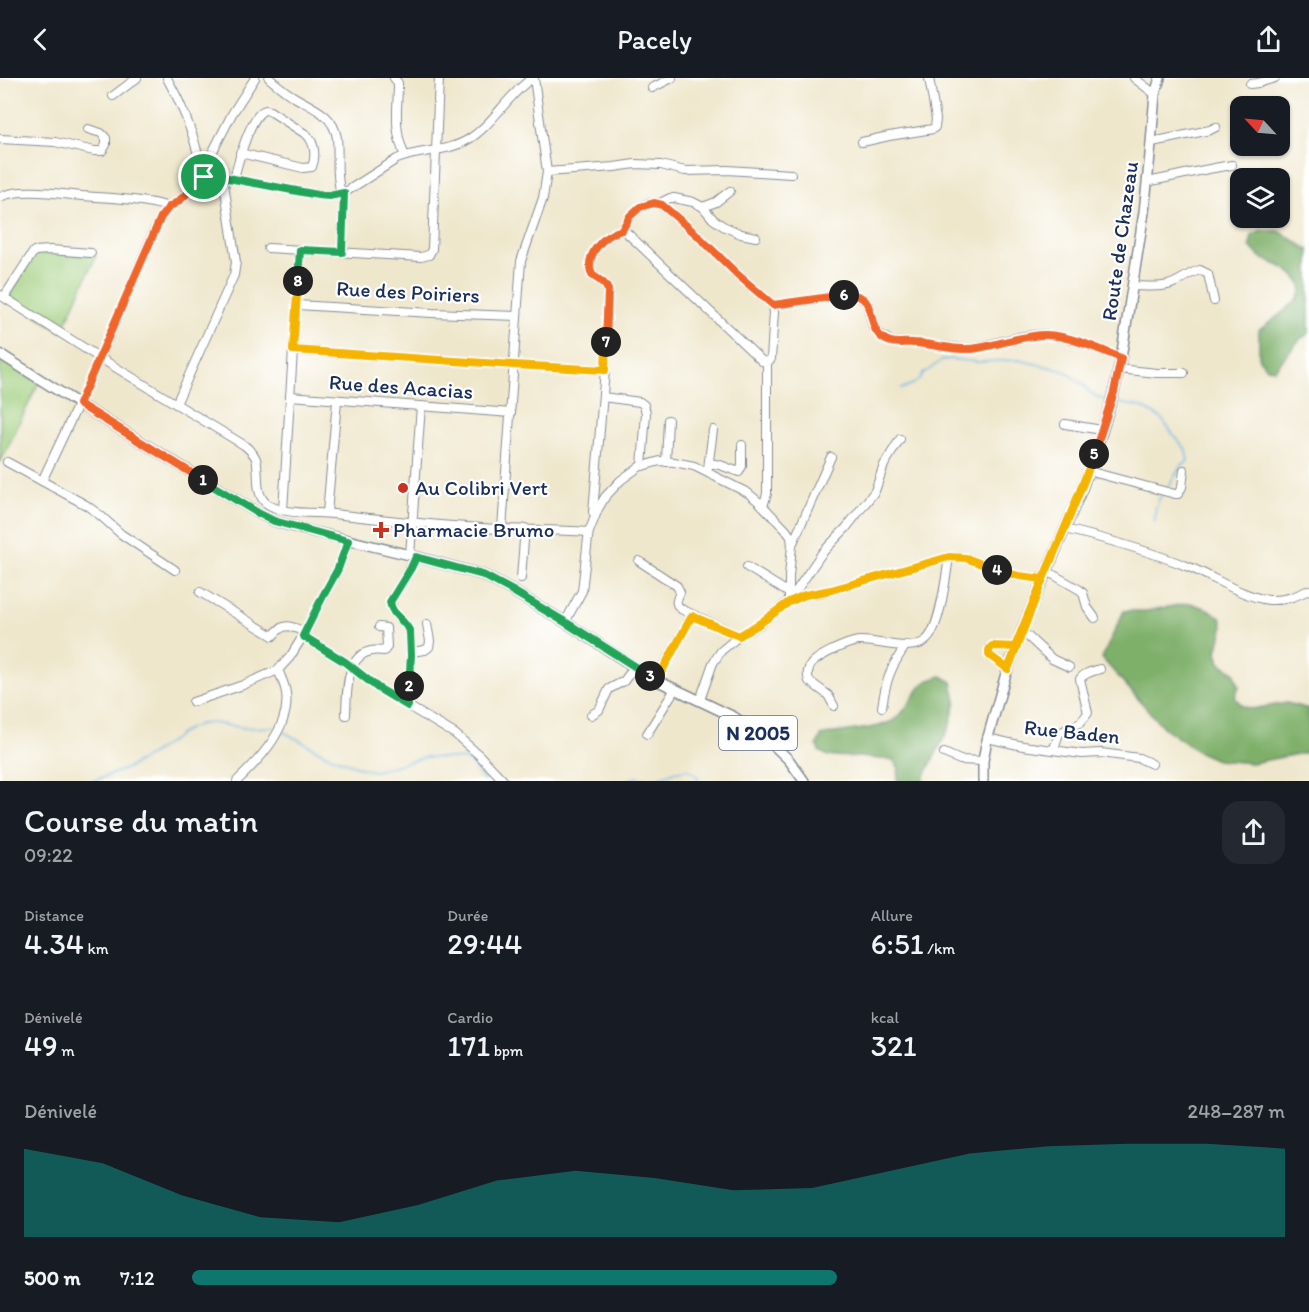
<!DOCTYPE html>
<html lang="fr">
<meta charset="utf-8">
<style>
body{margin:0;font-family:Itim,sans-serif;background:#242831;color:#f1f3f6;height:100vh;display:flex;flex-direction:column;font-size:22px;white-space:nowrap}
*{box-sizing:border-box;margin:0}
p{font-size:20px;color:#9ea1a6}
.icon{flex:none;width:33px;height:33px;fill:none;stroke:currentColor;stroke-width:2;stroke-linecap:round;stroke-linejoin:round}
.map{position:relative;height:703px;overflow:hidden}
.drawer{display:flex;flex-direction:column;background:#171b24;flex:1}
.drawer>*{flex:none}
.needle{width:39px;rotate:296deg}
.fabs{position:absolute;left:1230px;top:18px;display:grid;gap:12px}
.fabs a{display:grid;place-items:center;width:60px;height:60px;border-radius:12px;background:#171b24;box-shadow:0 2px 4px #0004;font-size:30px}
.pin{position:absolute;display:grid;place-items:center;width:51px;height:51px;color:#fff;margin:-26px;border:3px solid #fff;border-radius:50%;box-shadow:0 2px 6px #0007}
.km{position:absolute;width:30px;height:30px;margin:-15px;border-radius:50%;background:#222;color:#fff;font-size:16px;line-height:30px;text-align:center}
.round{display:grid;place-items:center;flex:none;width:63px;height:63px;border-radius:18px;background:#242831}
.overview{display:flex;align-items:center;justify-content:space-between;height:102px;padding:0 24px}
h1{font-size:33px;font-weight:600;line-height:45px}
.figures{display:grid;grid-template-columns:repeat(3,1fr);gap:9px;height:102px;padding:6px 24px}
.figures div{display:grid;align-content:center}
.figures b{font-size:30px;font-weight:600}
.figures small{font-size:16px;font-weight:400}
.figures p{font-size:16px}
.chart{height:168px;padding:12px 24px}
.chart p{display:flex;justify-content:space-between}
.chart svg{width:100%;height:108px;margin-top:6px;fill:#0f766e;opacity:.7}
ul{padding:0 24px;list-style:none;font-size:20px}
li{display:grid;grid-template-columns:96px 72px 1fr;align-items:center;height:45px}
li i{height:15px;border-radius:8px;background:#0f766e}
header{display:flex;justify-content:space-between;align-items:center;height:78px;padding:0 24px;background:#171b24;font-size:27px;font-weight:600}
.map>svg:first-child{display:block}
.green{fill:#9fcd7b;stroke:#5d7e6c;stroke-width:1.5}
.forest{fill:#7fb06b;stroke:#4d7064;stroke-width:1.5}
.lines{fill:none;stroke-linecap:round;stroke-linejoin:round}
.stream{stroke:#6db7e6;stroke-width:1.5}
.minor-casing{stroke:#858b95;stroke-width:10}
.major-casing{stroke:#858b95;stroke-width:12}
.minor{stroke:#fff;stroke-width:8}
.major{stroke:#fff;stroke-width:9}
.split-1-casing{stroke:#fff;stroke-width:12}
.split-2-casing{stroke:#fff;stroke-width:12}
.split-3-casing{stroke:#fff;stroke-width:12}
.split-4-casing{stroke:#fff;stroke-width:12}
.split-5-casing{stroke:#fff;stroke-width:12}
.split-6-casing{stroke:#fff;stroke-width:12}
.split-7-casing{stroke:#fff;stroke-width:12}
.split-8-casing{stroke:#fff;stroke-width:12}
.split-9-casing{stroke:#fff;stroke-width:12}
.split-1{stroke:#f0652b;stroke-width:8}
.split-2{stroke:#22a559;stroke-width:8}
.split-3{stroke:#22a559;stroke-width:8}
.split-4{stroke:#f5b400;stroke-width:8}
.split-5{stroke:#f5b400;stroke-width:8}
.split-6{stroke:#f0652b;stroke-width:8}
.split-7{stroke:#f0652b;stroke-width:8}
.split-8{stroke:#f5b400;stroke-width:8}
.split-9{stroke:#22a559;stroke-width:8}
.poi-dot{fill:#c8321e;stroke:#fff;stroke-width:2}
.labels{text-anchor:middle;stroke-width:4.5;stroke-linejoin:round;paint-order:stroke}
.shield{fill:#fff;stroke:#5f6d8e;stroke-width:1.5}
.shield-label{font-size:20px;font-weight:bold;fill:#1b2f5e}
.street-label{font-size:21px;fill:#1b2f5e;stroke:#fff}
.poi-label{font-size:21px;fill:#1b2f5e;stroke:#fff;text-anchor:start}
</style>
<header><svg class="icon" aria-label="back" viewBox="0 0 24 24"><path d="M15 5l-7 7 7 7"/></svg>Pacely<svg class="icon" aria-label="share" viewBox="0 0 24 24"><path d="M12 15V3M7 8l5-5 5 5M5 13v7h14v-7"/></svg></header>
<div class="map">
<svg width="1309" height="703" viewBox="0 0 1309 703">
<rect width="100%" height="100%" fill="#fff"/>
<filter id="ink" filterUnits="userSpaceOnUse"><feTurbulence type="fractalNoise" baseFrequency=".0167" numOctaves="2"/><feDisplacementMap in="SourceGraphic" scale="12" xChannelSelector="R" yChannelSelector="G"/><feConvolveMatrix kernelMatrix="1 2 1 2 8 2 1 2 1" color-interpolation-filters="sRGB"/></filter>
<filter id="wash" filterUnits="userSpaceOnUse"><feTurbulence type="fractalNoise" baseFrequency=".008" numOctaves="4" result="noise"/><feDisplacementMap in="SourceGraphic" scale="24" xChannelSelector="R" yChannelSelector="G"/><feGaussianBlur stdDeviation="1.35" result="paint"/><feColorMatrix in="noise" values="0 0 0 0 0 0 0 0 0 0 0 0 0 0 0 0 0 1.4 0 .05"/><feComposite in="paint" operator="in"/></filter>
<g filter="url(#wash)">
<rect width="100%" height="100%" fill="#efe7cc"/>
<g class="green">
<path d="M45,174L96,178L62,254L8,219L34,176Z"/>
<path d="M0,276L40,302L0,385Z"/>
</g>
<g class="forest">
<path d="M1263,153H1279L1309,172V255L1299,262L1275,291L1267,290L1259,281V252C1269,245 1297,225 1301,215C1305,204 1289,192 1280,188C1263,180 1263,184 1250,168L1252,157Z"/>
<path d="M1190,525L1210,532L1222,541L1223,550L1217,574L1220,585L1234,594L1239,608L1235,619L1242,628L1252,631L1287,625L1309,631V674L1252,685L1217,682L1199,674L1164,650L1102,580L1124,533H1146Z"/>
<path d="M941,598L952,604L956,623L949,650L922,703H897L899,690L893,682L860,679L828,678L819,673L817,667L821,658C843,651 876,653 894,642C908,633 913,615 924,605C928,602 936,600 941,598Z"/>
</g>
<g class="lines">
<g class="stream">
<path d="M901,311L913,306L919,302L923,296L941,283L948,281L978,284L1019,282L1057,291L1066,294L1084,307L1088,313L1097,319L1107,322"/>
<path d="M1114,324L1142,329L1161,340L1175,359L1185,370L1188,382L1186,385L1182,387L1167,410"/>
<path d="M1155,444C1154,433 1156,425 1162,416"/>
<path d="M282,653L325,676L364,691L375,693L426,679L462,681L471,685L484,703"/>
<path d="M93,703L128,690L158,672L188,651L200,646L212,645L245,650L273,649"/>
<path d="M626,703L637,699L651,703L674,694L688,691L696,697L699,703"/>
</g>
</g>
</g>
<g filter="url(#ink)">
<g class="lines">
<g class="minor-casing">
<g id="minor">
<path d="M167,0C181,25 192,51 199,80L202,83L207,85"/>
<path d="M269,0C276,6 283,12 291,17C309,29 333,34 337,60C339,78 335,97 341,115"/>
<path d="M394,0L398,5V10C397,35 394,54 405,78"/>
<path d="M1134,0L1155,16"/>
<path d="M1250,6L1258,5L1275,0"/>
<path d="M652,10L672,0"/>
<path d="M113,18L137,0"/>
<path d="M0,61L55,64L94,73H102L106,67V60L101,55L88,51"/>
<path d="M862,64L889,58L933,51L935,49L936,41L929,0"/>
<path d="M1152,64L1210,52L1216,49"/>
<path d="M547,94L614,89L635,86L661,87L685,93L727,92L791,96"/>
<path d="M204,99L208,83L232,36L255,0"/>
<path d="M234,101C237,88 251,33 266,32C267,32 269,33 270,33L307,57C315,65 316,79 312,89L303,90L240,75"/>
<path d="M1147,104C1175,99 1203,91 1232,87"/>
<path d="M0,119C19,109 60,116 82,118C112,120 141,121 169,129L179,123L201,100L207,98L223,99L318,117L329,118L344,115L397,81C420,71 447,75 469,61C492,47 508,17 532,0"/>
<path d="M661,127L662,124L670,120H674L693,124L703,129L713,141L723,148L741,156L756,159"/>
<path d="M703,129L716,124L730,113"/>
<path d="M268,170L421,179L429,177L432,171L439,0"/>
<path d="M342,174L344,115"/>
<path d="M1132,208C1144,208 1157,210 1168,207C1180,204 1188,195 1200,192L1208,196L1214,223"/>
<path d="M0,217L100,280L244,367C249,371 254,375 256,381C260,394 254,415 266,425C281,437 314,434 333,436C389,442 445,449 502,451C531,452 560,452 589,454L598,431L605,419L621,402L639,389L660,383L674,384L694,388L748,415L759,424L786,452L791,459L792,468L789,498V523"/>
<path d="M4,219L34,173L50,172L91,175"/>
<path d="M297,227L432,235L517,238"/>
<path d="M773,227L843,217H855L865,223L868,229L873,248L878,255L892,264L914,265L968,271L976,270C998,265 1028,254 1050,257C1075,260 1098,271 1121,280"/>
<path d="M293,272L514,287L605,292"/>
<path d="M1119,291L1157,295H1184"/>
<path d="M290,318L511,335"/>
<path d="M603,319L640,324L644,327L646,335L642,388"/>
<path d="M176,326L234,197L236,184L223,99"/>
<path d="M1065,346L1102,352"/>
<path d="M7,384L86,427L101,438L121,456L175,492"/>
<path d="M666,384L668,342"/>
<path d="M709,385L720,387L739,394L742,388V367"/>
<path d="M708,390L713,352"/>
<path d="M1088,393L1175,416H1178L1182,409L1184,392"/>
<path d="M42,403L100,280L154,153L161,139L169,129"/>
<path d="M763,428L767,416V284"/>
<path d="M283,432L293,272L300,172"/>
<path d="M593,434L605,292L608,212C605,204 599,202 592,197C584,177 603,157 622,152L626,154L762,283L767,284L771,281L774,234L773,227L738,197L695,155L661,127L654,125L647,126L641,129L630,138L622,152"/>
<path d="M327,435L337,323"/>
<path d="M502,451L521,183L543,120L547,94L534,0"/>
<path d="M1065,451C1107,461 1149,473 1189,489C1214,499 1243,519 1269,522C1284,523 1296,518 1309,512"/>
<path d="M792,467L831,379"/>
<path d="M410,477L421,328"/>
<path d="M639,483L677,508L680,514C677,522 674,525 681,531L739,558"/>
<path d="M747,489L789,515"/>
<path d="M1047,493L1080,512L1083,515L1087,529L1095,540"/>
<path d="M521,500L525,450"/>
<path d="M200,514L273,558C284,543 291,548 305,554"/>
<path d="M790,522L822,475L846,450L875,413L884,387L900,361"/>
<path d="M565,544L582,513L589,452"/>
<path d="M1022,553L1052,581L1069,589"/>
<path d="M303,558L345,584L378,610L455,656L479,677L504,703"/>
<path d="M411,574L425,572L429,569L430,563L427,546"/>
<path d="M1008,591L989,577V572L992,568L1015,569"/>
<path d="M656,602L692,538"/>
<path d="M700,622L713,585L721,573L739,558L759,547L789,523L805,517L831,512L949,479L966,480L1006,495L1019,498L1043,501"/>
<path d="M193,624L243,607L278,592L290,579L303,558L323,518L338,491L348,463"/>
<path d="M408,628L411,577L410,554C404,541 388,537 392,520L406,498L416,479"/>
<path d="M834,628L828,617L809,603C803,585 821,578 835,571C843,568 851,563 861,563C879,563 910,574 925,563C940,553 946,498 949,479"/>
<path d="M882,629C886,601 891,589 906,567"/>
<path d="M346,637C347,611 345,567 384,573L387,569L386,550L379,549"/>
<path d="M591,637L599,632L609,611L624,603L634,589"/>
<path d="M647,656L675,611"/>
<path d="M987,660L1023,668L1082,676L1101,675L1139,680L1152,686"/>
<path d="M1054,671L1059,655L1080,645L1088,635L1080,601C1084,595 1093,593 1100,591"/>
<path d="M944,675L960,682L983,683"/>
<path d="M237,703C260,681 291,649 286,615C285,607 281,599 278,592"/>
</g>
</g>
<g class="major-casing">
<g id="major">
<path d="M0,276L79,326L258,435L274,443L302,451L410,477L483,497L511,512L565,544L636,590L656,602L734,639L765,659L789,682L804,703"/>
<path d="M983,703V683L986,666L1005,599L1023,549L1081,413L1100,360L1114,314L1121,280L1144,134L1150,77L1155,16L1160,0"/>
</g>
</g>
<use href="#minor" class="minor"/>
<use href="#major" class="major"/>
</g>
</g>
<g class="lines" filter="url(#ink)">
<g class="split-1-casing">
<path id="split-1" d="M203,402L79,326L161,139L169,129L179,123L204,99"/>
</g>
<g class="split-2-casing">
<path id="split-2" d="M203,402L258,435L274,443L348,463L338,491L323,518L303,558L345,584L378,610L408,628L409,608"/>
</g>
<g class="split-3-casing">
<path id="split-3" d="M409,608L411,577L410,554C405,542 392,538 390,524L411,490L416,479L483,497L511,512L565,544L650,598"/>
</g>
<g class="split-4-casing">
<path id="split-4" d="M650,598L657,602L692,538L739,558L759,546L789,524L805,517L831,512L949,479L966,480L997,492"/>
</g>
<g class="split-5-casing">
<path id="split-5" d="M997,492L1019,498L1043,501L1008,591L989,577V572L992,568L1015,569C1040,504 1071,441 1094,376"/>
</g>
<g class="split-6-casing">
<path id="split-6" d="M844,217C850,217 857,216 862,220C876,229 866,257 891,264C898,266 907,264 914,265C935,266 958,274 978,270C1001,266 1023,257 1046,257C1068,257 1101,272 1121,280L1114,314L1094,376"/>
</g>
<g class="split-7-casing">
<path id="split-7" d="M606,264L608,212C605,204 599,202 592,197C584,177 603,157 622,152L630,138L640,129L654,125L662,127L695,155L738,197L773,227L844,217"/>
</g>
<g class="split-8-casing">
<path id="split-8" d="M298,203L293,272L514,287L605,292L606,264"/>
</g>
<g class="split-9-casing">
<path id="split-9" d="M204,99H223L318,117L329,118L344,115L342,174L300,172L298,203"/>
</g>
<use href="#split-1" class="split-1"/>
<use href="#split-2" class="split-2"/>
<use href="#split-3" class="split-3"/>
<use href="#split-4" class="split-4"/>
<use href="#split-5" class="split-5"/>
<use href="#split-6" class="split-6"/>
<use href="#split-7" class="split-7"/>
<use href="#split-8" class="split-8"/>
<use href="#split-9" class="split-9"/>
</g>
<g class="poi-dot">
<circle cx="403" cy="410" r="6"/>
<path d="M378 443h6v6h6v6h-6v6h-6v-6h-6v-6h6z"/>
</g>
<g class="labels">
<rect class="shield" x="719" y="638" width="78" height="34" rx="4.5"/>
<g class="shield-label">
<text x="758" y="662">N 2005</text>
</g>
<g class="street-label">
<text transform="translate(1120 163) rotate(-82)" y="7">Route de Chazeau</text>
<text transform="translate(408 214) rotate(3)" y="7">Rue des Poiriers</text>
<text transform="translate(401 309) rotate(4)" y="7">Rue des Acacias</text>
<text transform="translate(1072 654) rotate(6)" y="7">Rue Baden</text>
</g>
<g class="poi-label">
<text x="415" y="417">Au Colibri Vert</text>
<text x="393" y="459">Pharmacie Brumo</text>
</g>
</g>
</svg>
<div class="fabs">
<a><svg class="needle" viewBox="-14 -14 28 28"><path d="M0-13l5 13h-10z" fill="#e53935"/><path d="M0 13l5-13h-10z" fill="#9ea1a6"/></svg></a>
<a><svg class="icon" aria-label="layers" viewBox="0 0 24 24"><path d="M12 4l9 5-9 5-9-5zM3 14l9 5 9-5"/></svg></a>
</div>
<div class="pin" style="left:204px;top:99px;background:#1e9e55"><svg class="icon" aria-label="arrive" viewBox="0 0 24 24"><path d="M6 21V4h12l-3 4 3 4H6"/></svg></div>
<b class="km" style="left:203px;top:402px">1</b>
<b class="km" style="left:409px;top:608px">2</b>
<b class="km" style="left:650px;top:598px">3</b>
<b class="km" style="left:997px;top:492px">4</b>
<b class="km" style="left:1094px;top:376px">5</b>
<b class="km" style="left:844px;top:217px">6</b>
<b class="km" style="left:606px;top:264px">7</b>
<b class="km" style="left:298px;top:203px">8</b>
</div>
<section class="drawer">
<div class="overview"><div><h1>Course du matin</h1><p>09:22</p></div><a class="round"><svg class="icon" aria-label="share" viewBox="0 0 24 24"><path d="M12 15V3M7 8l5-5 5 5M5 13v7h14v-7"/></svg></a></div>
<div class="figures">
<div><p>Distance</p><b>4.34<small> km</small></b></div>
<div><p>Durée</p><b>29:44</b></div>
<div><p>Allure</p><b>6:51<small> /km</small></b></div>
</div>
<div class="figures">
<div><p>Dénivelé</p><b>49<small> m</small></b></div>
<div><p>Cardio</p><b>171<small> bpm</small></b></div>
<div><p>kcal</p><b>321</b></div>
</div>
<div class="chart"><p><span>Dénivelé</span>248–287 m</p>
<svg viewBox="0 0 160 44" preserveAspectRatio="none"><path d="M0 44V8L10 14L20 27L30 36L40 38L50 31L60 21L70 17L80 20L90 25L100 24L110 17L120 10L130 7L140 6L150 6L160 8V44z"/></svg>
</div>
<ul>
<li><b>500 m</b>7:12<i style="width:59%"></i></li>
</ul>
</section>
